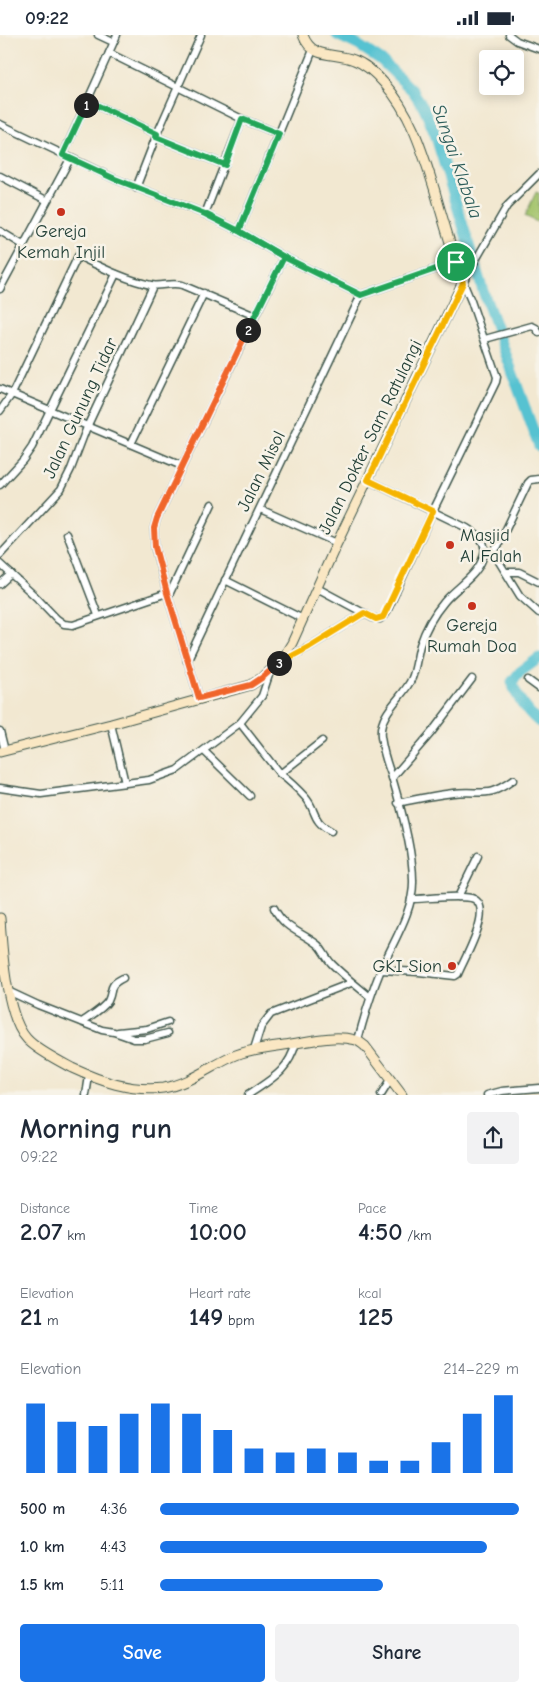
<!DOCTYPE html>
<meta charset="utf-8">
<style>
body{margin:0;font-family:"Comic Neue",sans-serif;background:#f2f2f3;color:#1f2937;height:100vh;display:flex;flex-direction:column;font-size:19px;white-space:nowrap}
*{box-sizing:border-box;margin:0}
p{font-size:16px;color:#747a83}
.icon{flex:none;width:28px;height:28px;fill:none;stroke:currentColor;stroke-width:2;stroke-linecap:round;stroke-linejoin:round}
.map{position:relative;height:1060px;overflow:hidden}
.details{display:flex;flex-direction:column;background:#fff;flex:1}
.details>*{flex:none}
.tools{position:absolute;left:479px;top:15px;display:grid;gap:10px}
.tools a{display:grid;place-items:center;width:45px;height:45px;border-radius:5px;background:#fff;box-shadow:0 2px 12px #0003;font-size:25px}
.pin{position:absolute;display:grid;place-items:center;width:42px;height:42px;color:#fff;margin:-21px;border:2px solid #fff;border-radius:50%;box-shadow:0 1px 5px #0007}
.km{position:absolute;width:25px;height:25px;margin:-12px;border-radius:50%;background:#222;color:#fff;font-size:14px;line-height:25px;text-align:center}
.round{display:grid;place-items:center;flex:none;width:52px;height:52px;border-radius:5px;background:#f2f2f3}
.overview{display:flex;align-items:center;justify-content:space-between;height:85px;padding:0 20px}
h1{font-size:28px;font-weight:800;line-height:38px}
.stats{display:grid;grid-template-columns:repeat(3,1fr);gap:8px;height:85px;padding:5px 20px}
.stats div{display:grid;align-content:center}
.stats b{font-size:25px;font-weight:800}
.stats small{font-size:14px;font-weight:400}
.stats p{font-size:14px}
.chart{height:140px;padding:10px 20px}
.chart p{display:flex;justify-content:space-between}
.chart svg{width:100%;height:90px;margin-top:5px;stroke:#1a73e8;stroke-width:6}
.action{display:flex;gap:10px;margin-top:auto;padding:10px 20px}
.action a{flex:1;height:58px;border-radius:5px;background:#1a73e8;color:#fff;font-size:20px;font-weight:800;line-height:58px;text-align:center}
.action a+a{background:#f2f2f3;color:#1f2937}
ul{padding:0 20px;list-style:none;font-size:16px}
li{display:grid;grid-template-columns:80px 60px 1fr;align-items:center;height:38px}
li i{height:12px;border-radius:6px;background:#1a73e8}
.status{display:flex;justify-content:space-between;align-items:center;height:35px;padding:0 25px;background:#fff;direction:ltr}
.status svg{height:14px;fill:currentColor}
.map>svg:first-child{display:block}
.green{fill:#a4c46d;stroke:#628050}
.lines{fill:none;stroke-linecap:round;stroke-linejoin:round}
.river{stroke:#57c2d1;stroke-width:11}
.street-casing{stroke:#3f574c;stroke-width:9}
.secondary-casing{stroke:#3f574c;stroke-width:11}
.street{stroke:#fff;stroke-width:6}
.secondary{stroke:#fae7c3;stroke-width:9}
.split-1-casing{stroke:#fff;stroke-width:10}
.split-2-casing{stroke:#fff;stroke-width:10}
.split-3-casing{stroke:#fff;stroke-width:10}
.split-4-casing{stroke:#fff;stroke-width:10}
.split-1{stroke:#22a559;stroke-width:6}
.split-2{stroke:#22a559;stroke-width:6}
.split-3{stroke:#f0652b;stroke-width:6}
.split-4{stroke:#f5b400;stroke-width:6}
.poi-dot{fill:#c8321e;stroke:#f7f3e8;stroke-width:2}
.labels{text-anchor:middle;stroke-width:5;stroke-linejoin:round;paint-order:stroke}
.poi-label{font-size:18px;fill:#1f3d34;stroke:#f7f3e8}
.street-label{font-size:18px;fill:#1f3d34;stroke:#f7f3e8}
.water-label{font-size:19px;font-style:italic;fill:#2d5e5b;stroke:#f7f3e8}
</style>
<div class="status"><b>09:22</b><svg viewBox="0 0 49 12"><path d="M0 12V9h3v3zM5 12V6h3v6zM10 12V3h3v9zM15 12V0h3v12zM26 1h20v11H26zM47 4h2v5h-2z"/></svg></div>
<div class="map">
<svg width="539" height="1060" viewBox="0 0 539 1060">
<rect width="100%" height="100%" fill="#f7f3e8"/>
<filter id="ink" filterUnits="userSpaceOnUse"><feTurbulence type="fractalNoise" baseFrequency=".02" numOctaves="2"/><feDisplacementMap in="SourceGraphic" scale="10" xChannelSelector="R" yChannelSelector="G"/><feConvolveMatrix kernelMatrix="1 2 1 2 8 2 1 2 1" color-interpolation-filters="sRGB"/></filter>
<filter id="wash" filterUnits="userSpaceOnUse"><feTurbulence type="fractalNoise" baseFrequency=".0096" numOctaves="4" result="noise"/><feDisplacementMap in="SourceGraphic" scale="20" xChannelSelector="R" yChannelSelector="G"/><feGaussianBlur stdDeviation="1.12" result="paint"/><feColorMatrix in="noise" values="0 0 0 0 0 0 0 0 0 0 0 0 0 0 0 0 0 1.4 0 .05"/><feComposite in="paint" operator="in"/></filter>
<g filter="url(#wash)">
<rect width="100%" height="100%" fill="#f2e8d1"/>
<path class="green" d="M536,157L539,158V188L525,181Z"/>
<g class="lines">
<g class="river">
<path d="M337,0L358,10L381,25L413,56L424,73L435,99L483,256L539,411"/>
<path d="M539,623L520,637L512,647C516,662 528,677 539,687"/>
</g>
</g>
</g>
<g filter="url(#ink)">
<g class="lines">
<g class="street-casing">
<g id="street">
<path d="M98,0L113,7"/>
<path d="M509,0L517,6L539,14"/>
<path d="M109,18L242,84L279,99"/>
<path d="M88,66L157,99"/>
<path d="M0,89L115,144L205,179L239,196L284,222L361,260L456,227"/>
<path d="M156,102L225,130"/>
<path d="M63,120L117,0"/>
<path d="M0,141L46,165"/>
<path d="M136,153L157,99L201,0"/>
<path d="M205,179L242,84"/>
<path d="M0,196L23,210"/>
<path d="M239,196L313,15"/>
<path d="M0,254L70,124"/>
<path d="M485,304L532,291L536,293L539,298"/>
<path d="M0,354L182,431"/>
<path d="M0,376L12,359L78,221C101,232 126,245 151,250C160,252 171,247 182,250L255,281"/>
<path d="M131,409L204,258"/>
<path d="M0,450L23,425L32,412L116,239"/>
<path d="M260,474L337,508"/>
<path d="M67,499L98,580"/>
<path d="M485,517H493L498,511L528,448L531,445L539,444"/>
<path d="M493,517L520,561L539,578"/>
<path d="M0,520L61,454L71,434L87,392L153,251"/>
<path d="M0,529L36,562L57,584L64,589L73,590L167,558"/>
<path d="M506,537H519L539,547"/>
<path d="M225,545L303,584"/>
<path d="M0,549L11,539"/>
<path d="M317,553L373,583L380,584L386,579L433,476L496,347L497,342L471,266L463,247L507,171L539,139"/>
<path d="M168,562L212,469"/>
<path d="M187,626L361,260"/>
<path d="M282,626L309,612L364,578"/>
<path d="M528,645L539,653"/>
<path d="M199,663L167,558L155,513L154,493L157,483L284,222"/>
<path d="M240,688L279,738C288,745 297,753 305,762C317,775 311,786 331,796"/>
<path d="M111,689L125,748"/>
<path d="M0,696L5,716"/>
<path d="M204,716L250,761"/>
<path d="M280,739L322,706"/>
<path d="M392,743L431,698L472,644"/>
<path d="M0,753L41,759L149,745L177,735L240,688L262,661L270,637"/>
<path d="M398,768C416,764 435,760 453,758C482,755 487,764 513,745"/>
<path d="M458,862L478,821"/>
<path d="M274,873C285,895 301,896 318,910C323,915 326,923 332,929C344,941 357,951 370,962"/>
<path d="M381,935L419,937L455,941L458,939C464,924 494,874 474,864C465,859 424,864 411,864"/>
<path d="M8,956L38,970L102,995L114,997L134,1004H145L168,998"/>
<path d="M82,987C90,981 103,974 108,966C114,954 107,951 123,943"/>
<path d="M118,997L147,994L168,987"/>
<path d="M358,1005C364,982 371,959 380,937C392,908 414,877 413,845C413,817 400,769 392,742C387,729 383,716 381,702C380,694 382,687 386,680C393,667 406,657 412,643C416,633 417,621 420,610C425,595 433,580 444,567C457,551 479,541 484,519C487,506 477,499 467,493L368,445"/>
<path d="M254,1014L261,992L271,979L351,948"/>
<path d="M86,1060L89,1041"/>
<path d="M248,1060C271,1044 288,1037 296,1008"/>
<path d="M381,1060L391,1044"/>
<path d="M487,1060L502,1056L539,1053"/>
</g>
</g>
<g class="secondary-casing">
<g id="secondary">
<path d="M0,717L111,689L251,650L263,642L281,626L292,608L337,508L463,247C452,216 443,185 434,153C422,115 411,78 384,48C376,39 366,29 354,25C334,17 312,25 303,0"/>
<path d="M0,883C2,914 6,982 27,1004C37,1015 59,1026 72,1033C100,1046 131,1057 163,1053C189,1049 212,1030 236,1020C251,1014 268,1012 284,1010C307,1007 333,999 356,1005C359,1006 362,1009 365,1011L402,1060"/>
</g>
</g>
<use href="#street" class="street"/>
<use href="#secondary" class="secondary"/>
</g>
</g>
<g class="lines" filter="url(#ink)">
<g class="split-1-casing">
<path id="split-1" d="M86,70L63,120L115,144L205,179L239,196L284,222L361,260L456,227"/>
</g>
<g class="split-2-casing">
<path id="split-2" d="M86,70L88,66L157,99L156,102L225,130L242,84L279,99L239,196L284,222L248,295"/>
</g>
<g class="split-3-casing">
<path id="split-3" d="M248,295L157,483L154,493L155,512L167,558L199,663L251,650L263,642L279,628"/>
</g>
<g class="split-4-casing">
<path id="split-4" d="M279,628L309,612L364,578L376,584L383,582L433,476L368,445L463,248L456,227"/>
</g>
<use href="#split-1" class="split-1"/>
<use href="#split-2" class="split-2"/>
<use href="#split-3" class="split-3"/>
<use href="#split-4" class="split-4"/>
</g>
<g class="poi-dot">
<circle cx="61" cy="177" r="5"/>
<circle cx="450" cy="510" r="5"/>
<circle cx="472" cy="571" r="5"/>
<circle cx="452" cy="931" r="5"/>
</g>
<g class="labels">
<g class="poi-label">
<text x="61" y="202">Gereja<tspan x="61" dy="21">Kemah Injil</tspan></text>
<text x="460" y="506" text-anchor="start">Masjid<tspan x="460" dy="21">Al Falah</tspan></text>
<text x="472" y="596">Gereja<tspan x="472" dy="21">Rumah Doa</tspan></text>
<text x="442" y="937" text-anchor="end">GKI Sion</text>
</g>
<g class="street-label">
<text transform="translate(80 373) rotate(-65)" y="6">Jalan Gunung Tidar</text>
<text transform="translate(370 402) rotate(-64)" y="6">Jalan Dokter Sam Ratulangi</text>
<text transform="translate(261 436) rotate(-64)" y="6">Jalan Misol</text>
</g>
<g class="water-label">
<text transform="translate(458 126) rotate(71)" y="7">Sungai Klabala</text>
</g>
</g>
</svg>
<div class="tools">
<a><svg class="icon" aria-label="locate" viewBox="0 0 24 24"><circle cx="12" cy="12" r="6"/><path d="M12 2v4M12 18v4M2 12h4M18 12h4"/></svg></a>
</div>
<div class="pin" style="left:456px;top:227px;background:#1e9e55"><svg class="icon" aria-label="arrive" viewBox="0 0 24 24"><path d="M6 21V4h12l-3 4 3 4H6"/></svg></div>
<b class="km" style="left:86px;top:70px">1</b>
<b class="km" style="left:248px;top:295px">2</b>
<b class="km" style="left:279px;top:628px">3</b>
</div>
<section class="details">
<div class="overview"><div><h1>Morning run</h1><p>09:22</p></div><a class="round"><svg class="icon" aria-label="share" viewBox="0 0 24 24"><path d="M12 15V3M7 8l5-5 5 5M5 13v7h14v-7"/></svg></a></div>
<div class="stats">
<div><p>Distance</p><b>2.07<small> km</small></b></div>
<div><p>Time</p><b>10:00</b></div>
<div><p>Pace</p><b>4:50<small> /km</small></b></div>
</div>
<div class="stats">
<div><p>Elevation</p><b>21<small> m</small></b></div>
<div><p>Heart rate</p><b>149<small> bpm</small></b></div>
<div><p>kcal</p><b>125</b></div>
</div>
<div class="chart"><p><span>Elevation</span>214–229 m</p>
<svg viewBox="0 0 160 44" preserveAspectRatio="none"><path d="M5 44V10M15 44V19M25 44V21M35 44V15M45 44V10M55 44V15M65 44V23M75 44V32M85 44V34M95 44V32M105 44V34M115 44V38M125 44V38M135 44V29M145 44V15M155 44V6"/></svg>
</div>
<ul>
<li><b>500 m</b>4:36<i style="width:100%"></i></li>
<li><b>1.0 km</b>4:43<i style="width:91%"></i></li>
<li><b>1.5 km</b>5:11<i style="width:62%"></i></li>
</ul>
<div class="action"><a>Save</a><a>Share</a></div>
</section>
